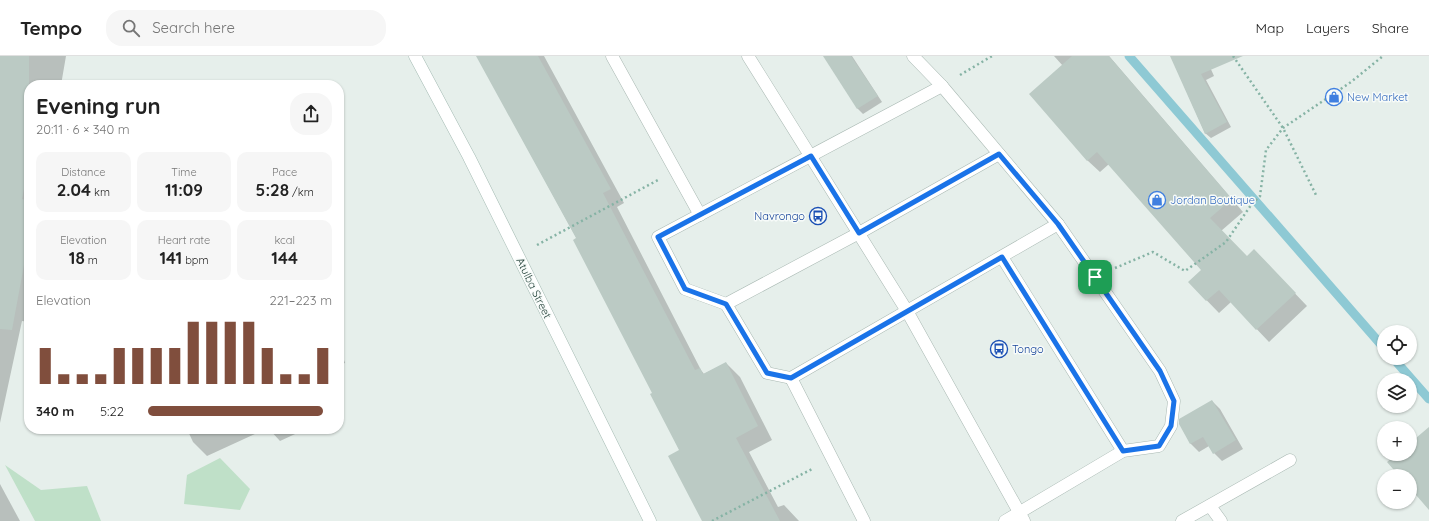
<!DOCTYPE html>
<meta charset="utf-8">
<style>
body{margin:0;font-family:Quicksand,sans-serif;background:#f6f6f6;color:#222;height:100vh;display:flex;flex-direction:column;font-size:15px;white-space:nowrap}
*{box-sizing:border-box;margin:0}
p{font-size:13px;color:#767676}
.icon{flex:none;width:22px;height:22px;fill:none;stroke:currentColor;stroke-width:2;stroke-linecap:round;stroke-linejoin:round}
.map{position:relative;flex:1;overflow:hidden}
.drawer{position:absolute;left:24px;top:24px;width:320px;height:354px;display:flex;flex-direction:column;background:#fff;border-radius:16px;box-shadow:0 1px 3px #0004}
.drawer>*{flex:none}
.controls{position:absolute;left:1377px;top:269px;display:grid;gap:8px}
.controls a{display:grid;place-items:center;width:40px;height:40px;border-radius:50%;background:#fff;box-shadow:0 1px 3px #0004;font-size:20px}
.pin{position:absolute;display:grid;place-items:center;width:34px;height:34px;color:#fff;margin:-17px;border-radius:8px;box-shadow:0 2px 6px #0006}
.round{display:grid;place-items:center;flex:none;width:42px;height:42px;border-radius:16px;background:#f6f6f6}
.headline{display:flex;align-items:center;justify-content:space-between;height:68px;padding:0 12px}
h1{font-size:22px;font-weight:700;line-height:30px}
.stats{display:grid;grid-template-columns:repeat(3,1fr);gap:6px;height:68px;padding:4px 12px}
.stats div{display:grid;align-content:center;border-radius:10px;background:#f6f6f6;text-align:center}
.stats b{font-size:17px;font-weight:700}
.stats small{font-size:11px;font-weight:400}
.stats p{font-size:11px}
.chart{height:112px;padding:8px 12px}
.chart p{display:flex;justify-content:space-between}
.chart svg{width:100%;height:72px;margin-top:4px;stroke:#804e3d;stroke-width:6}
ul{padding:0 12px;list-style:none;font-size:13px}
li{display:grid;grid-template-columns:64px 48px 1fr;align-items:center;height:30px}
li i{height:10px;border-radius:5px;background:#804e3d}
header{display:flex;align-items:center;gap:24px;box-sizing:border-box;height:56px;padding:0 20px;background:#fff;border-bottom:1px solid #e0e0e0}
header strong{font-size:19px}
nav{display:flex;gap:22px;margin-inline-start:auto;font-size:14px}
.search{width:280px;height:36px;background:#f6f6f6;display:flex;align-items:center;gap:10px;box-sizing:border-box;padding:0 14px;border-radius:16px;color:#767676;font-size:15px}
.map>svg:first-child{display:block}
.green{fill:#bfe0c8}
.shadow{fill:#0003}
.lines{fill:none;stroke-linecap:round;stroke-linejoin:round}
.stream{stroke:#8ec9d4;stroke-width:9}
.building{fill:#bbcac4}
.lane-casing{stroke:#a8b8b2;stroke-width:13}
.secondary-casing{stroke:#a4bbb3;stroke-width:13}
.path{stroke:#86b3a5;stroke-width:2.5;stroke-dasharray:2 3;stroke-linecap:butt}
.lane{stroke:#fff;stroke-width:12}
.secondary{stroke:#fff;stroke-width:12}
.route-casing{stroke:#fff;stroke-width:8}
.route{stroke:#1a73e8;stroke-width:5}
.labels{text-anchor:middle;stroke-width:3;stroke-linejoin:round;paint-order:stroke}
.shop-label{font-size:11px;fill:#366cbe;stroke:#f7fbf9;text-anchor:start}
.transit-label{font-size:11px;fill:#164399;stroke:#f7fbf9;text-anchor:end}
.street-label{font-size:11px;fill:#24423a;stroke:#f7fbf9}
</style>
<header>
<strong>Tempo</strong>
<div class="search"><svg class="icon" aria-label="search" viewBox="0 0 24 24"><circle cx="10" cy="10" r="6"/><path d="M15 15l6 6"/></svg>Search here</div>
<nav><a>Map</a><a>Layers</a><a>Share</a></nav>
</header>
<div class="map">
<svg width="1429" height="465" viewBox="0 0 1429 465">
<rect width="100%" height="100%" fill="#e6efeb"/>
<g class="green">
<path d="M220,402L250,433L240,454L184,448L187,419Z"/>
<path d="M5,409L41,434L87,430L101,465H35Z"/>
</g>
<g class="shadow">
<path d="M0,0H66L61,29H29V266L22,265L0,367Z"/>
<path d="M477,0H544L624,147L617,151L701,314L704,318L726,307L740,321L772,384L749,396L778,451L784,449L799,465H705L680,395L653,337L577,183Z"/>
<path d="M824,0H852L882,46L863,58L858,53Z"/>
<path d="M1054,0H1109L1243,156L1221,175L1247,201L1266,207L1307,250L1269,286L1231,246L1219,257L1189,226L1202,214L1109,108L1100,116L1087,104L1063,10Z"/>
<path d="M1171,0H1205L1214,20L1206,24L1231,71L1211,82L1205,77Z"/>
<path d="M339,289L345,307L339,309Z"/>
<path d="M1212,345L1220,353L1243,393L1222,405L1214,397L1209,390L1199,396L1191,388L1180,368Z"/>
<path d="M187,373H266L207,400L193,386Z"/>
<path d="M269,373H306L280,385Z"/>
<path d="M0,428L20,465H0Z"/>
</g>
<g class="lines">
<g class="stream">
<path d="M1129,0L1384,292"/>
<path d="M1393,302L1429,343"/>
</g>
</g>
<g class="building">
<path d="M0,0H29V108L22,143L29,145V182L12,274L0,273Z"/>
<path d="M476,0H538L611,133L603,137L695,314L700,312L703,318L726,306L758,370L736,382L780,465H702L668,400L679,394L650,338L652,337L573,184L576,182Z"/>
<path d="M823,0H851L878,40L857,53Z"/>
<path d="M1072,0H1109L1232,143L1210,162L1247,200L1254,193L1296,237L1256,274L1219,234L1206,245L1188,226L1201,214L1097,96L1087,105L1029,38Z"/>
<path d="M1170,0H1243L1201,18L1227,66L1205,78Z"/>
<path d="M1212,344L1236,384L1213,398L1203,381L1190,388L1179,368V363Z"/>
<path d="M1429,371V454L1410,432V420H1399L1387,406L1397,398H1410V387Z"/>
</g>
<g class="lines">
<g class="lane-casing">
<g id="lane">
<path d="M612,0L700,159"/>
<path d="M748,0L907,255L1024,465"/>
<path d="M913,0L942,30L1058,168L1160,315L1174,345L1171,370L1159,390L1123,395L1005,465"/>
<path d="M999,98L859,177L726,248L767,317L791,322L1058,168"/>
<path d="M1002,201L1123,395"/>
<path d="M726,248L685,233L658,181L942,30"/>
<path d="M791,322L864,465"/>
<path d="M1210,450L1221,465"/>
<path d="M1182,465L1290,404"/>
</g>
</g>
<g class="secondary-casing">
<path id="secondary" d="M415,0L469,101L650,465"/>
</g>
<g class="path">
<path d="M1233,0L1283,72L1317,141"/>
<path d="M960,19L992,0"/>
<path d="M537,189L658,124"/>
<path d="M1115,212L1153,196L1185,215L1226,186L1251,149L1260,140L1266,94L1283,72L1351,26L1383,0"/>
<path d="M712,465L814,412"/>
</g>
<use href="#lane" class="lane"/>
<use href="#secondary" class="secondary"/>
</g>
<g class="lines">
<g class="route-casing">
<path id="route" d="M999,98L1058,168L1160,315L1174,345L1171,370L1159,390L1123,395L1002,201L791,322L767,317L726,248L685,233L658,181L811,100L859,177Z"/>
</g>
<use href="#route" class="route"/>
</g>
<defs>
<g id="shop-ring" transform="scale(0.9)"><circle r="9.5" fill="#f7fbf9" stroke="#3f7fe0" stroke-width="1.5"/><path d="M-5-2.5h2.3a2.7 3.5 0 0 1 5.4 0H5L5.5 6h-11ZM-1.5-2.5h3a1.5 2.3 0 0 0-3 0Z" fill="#3f7fe0"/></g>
<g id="bus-ring" transform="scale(0.9)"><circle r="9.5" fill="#f7fbf9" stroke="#1a4fb4" stroke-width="1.5"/><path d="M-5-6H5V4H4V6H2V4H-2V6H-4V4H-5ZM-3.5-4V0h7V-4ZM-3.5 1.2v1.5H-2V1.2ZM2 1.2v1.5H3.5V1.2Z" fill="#1a4fb4"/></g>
</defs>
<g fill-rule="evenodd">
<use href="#shop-ring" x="1334" y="41"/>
<use href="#shop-ring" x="1157" y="144"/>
<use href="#bus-ring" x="818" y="160"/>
<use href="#bus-ring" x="999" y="293"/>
</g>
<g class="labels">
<g class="shop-label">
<text x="1347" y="45">New Market</text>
<text x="1170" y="148">Jordan Boutique</text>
</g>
<g class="transit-label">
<text x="805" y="164">Navrongo</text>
<text x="1012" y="297" text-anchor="start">Tongo</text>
</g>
<g class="street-label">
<text transform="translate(534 232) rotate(64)" y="4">Atulba Street</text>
</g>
</g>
</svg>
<div class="controls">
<a><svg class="icon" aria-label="locate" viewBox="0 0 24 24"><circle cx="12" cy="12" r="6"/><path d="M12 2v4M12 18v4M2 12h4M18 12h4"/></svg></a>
<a><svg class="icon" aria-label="layers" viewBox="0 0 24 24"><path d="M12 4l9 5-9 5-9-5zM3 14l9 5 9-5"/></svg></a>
<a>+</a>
<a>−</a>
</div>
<div class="pin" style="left:1095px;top:221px;background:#1e9e55"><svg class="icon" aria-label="arrive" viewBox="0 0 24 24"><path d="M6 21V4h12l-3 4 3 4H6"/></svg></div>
<section class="drawer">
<div class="headline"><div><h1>Evening run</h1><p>20:11 · 6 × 340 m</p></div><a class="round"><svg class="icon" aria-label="share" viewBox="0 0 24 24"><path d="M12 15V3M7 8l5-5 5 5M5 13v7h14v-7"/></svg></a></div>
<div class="stats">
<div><p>Distance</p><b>2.04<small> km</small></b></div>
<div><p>Time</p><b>11:09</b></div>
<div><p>Pace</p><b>5:28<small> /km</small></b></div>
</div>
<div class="stats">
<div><p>Elevation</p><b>18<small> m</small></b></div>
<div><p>Heart rate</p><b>141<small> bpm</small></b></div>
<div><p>kcal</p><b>144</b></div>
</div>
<div class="chart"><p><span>Elevation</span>221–223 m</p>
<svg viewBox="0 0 160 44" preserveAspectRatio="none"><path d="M5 44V22M15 44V38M25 44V38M35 44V38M45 44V22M55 44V22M65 44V22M75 44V22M85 44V6M95 44V6M105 44V6M115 44V6M125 44V22M135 44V38M145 44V38M155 44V22"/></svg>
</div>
<ul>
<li><b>340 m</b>5:22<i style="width:95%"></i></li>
</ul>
</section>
</div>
